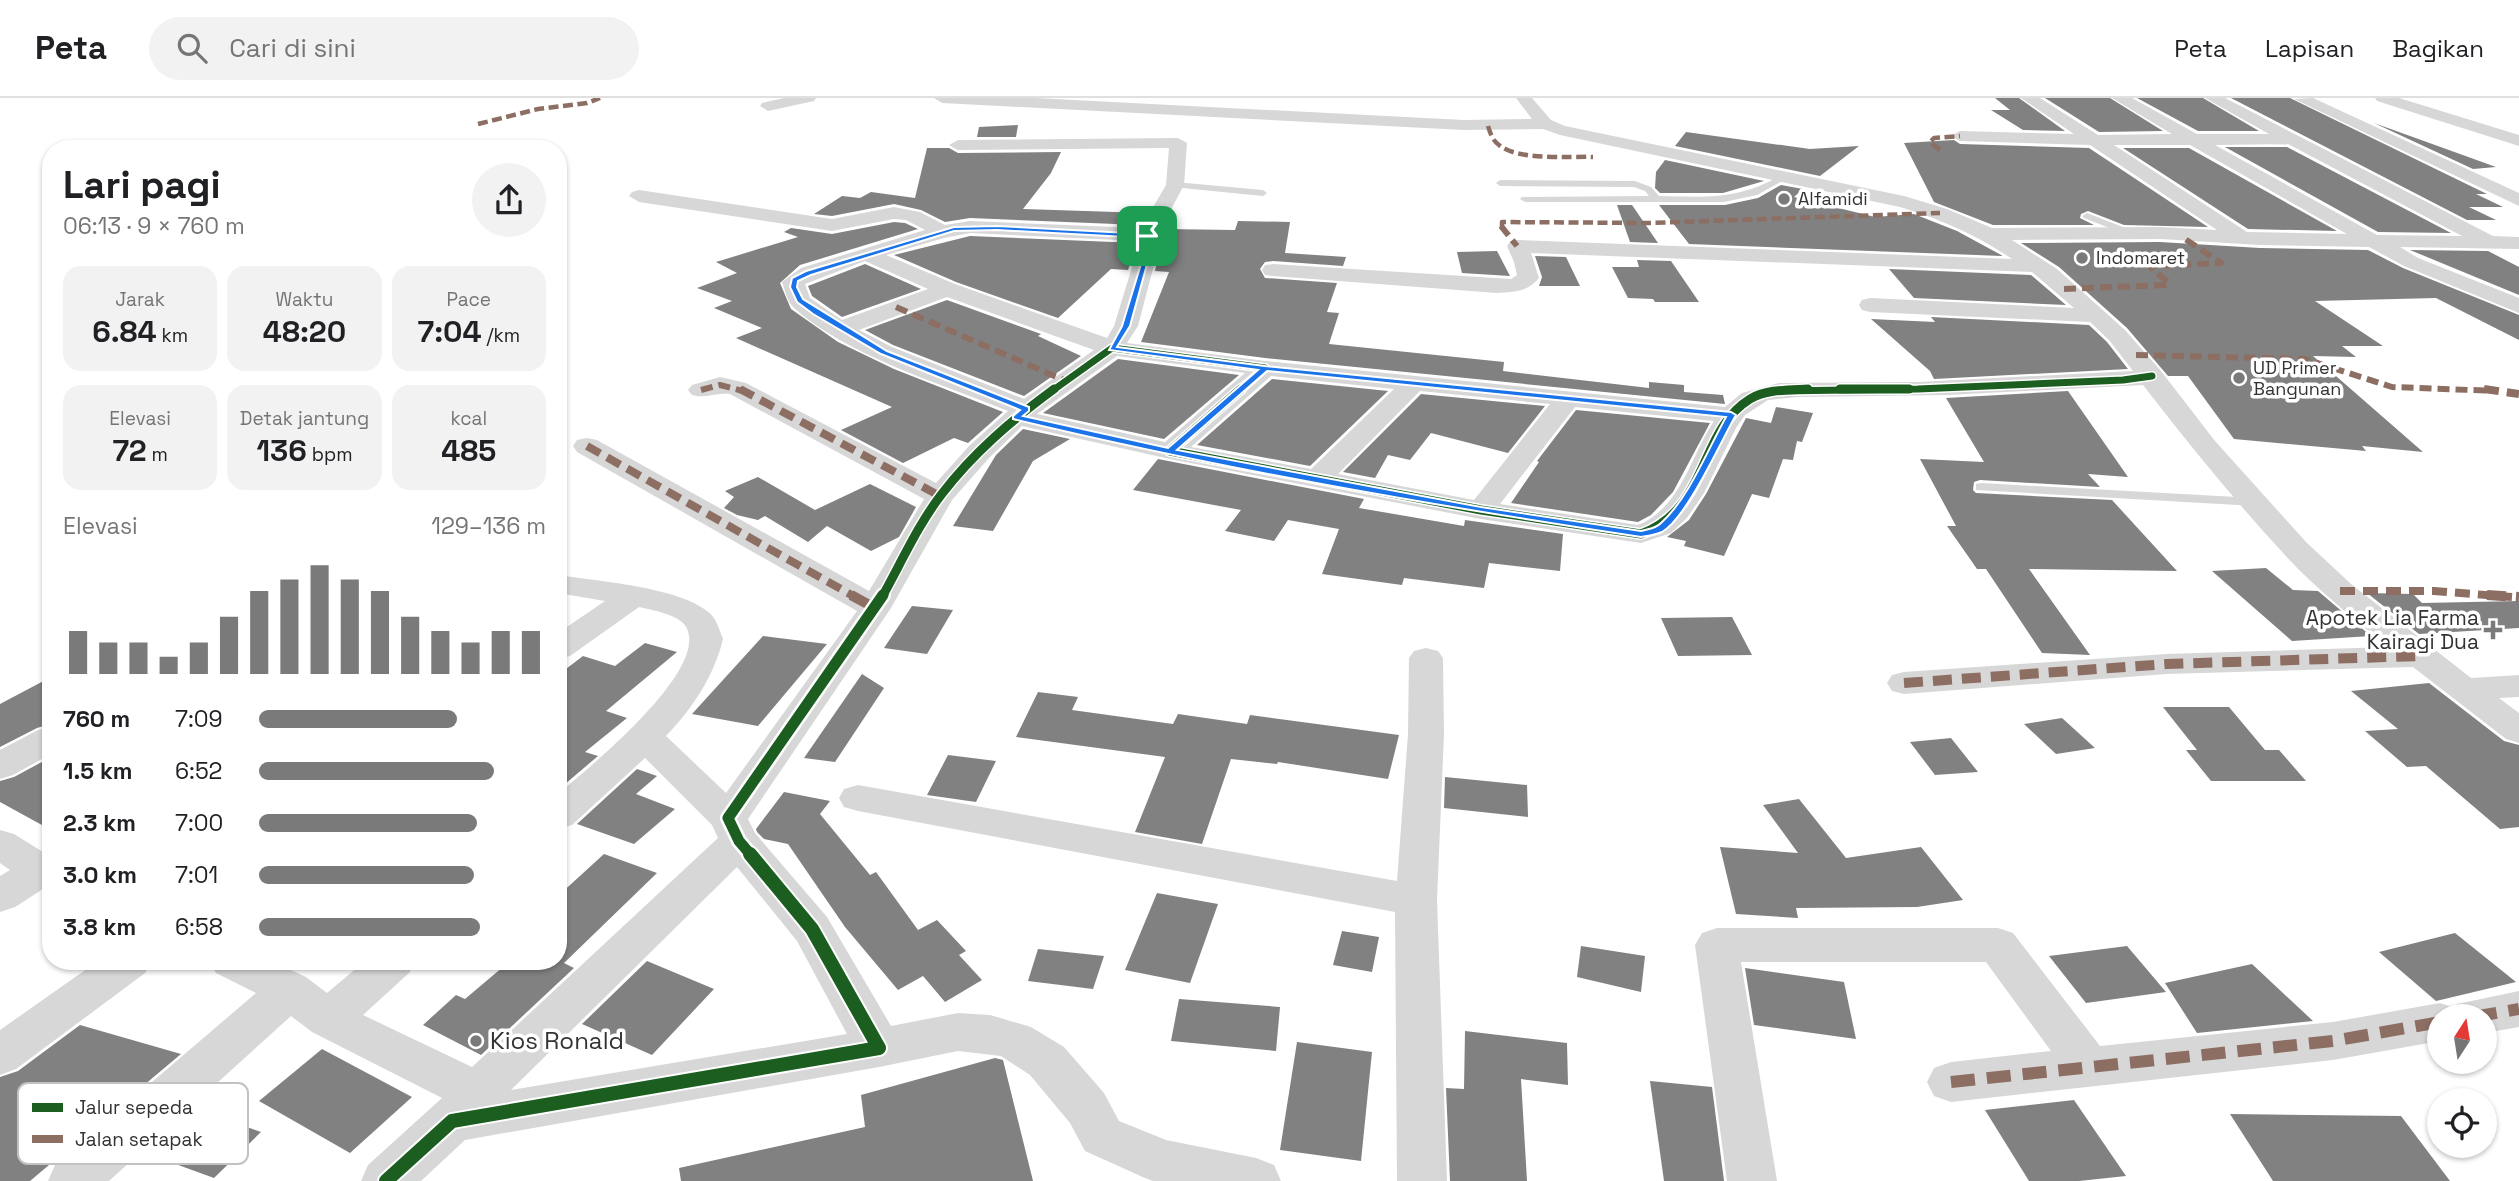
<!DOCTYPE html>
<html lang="id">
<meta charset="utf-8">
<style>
body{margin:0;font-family:"Space Grotesk",sans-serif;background:#f2f2f2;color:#202124;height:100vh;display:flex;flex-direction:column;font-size:26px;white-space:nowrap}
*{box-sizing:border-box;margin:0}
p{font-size:23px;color:#757577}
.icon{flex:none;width:38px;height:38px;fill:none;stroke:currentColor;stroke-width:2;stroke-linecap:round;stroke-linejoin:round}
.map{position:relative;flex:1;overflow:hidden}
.sheet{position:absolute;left:42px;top:42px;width:525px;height:830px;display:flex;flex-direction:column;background:#fff;border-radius:28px;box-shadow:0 2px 5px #0004}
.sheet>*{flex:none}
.needle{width:46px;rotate:12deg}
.tools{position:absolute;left:2427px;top:906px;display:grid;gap:14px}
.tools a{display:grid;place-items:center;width:70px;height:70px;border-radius:50%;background:#fff;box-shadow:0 2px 5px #0004;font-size:35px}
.pin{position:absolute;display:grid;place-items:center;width:60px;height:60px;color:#fff;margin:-30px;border-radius:14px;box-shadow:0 4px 10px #0006}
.round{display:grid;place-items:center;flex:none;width:74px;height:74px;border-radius:37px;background:#f2f2f2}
.overview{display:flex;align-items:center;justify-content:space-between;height:119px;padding:0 21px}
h1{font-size:38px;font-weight:800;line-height:52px}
.stats{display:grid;grid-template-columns:repeat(3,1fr);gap:10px;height:119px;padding:7px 21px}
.stats div{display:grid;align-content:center;border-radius:18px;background:#f2f2f2;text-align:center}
.stats b{font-size:30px;font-weight:800}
.stats small{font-size:19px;font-weight:400}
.stats p{font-size:19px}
.chart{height:196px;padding:14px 21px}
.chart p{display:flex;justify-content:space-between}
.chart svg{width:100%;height:126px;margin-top:7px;stroke:#7a7a7a;stroke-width:6}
ul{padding:0 21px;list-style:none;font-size:23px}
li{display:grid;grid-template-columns:112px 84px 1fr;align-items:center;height:52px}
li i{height:18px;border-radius:9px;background:#7a7a7a}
header{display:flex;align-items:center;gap:42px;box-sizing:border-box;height:98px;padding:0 35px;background:#fff;border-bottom:2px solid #e0e0e0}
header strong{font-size:33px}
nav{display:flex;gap:38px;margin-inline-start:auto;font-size:24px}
.search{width:490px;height:63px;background:#f2f2f2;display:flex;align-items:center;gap:18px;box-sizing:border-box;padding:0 24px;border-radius:38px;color:#757577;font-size:26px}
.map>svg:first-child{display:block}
.building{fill:#818181}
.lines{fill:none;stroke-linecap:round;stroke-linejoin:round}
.service{fill:#d7d7d7;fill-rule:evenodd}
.minor{fill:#d7d7d7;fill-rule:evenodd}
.quiet-far4{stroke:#8d6e63;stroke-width:4.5;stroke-dasharray:10 4.5;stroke-linecap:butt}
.quiet-far3{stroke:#8d6e63;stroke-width:6;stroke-dasharray:12 6;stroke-linecap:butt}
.quiet-far2{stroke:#8d6e63;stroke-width:8;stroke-dasharray:15 8;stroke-linecap:butt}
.quiet-far1{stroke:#8d6e63;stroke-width:10;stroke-dasharray:19 10;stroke-linecap:butt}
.quiet{stroke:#8d6e63;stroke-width:12;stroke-dasharray:24 12;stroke-linecap:butt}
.cycleway-far3-casing{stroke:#fff;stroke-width:10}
.cycleway-far2-casing{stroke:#fff;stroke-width:12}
.cycleway-far1-casing{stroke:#fff;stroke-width:16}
.cycleway-casing{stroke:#fff;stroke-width:18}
.cycleway-far3{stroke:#1b5e20;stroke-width:7}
.cycleway-far2{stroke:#1b5e20;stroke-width:9}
.cycleway-far1{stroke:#1b5e20;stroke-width:11}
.cycleway{stroke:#1b5e20;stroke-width:14}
.route{fill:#1a73e8;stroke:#fff;stroke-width:2;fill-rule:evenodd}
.poi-dot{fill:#7a7a7a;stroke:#fff;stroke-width:2.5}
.labels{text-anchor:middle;stroke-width:7;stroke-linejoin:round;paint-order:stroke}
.far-poi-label{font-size:18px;fill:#333;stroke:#fff;text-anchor:start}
.poi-label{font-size:21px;fill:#333;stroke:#fff;text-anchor:end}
.near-poi-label{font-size:24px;fill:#333;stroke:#fff;text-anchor:start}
.key{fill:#fff;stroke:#c2c2c2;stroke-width:2}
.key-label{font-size:19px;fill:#333}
</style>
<header>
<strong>Peta</strong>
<div class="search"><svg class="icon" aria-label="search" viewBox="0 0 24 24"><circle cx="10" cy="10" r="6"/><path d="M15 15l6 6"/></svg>Cari di sini</div>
<nav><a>Peta</a><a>Lapisan</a><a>Bagikan</a></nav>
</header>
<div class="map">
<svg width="2519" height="1083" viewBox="0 0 2519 1083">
<rect width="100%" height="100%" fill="#fff"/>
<g class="building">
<path d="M1995,0H2019L2065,33L2023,32L1991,12H2010Z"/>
<path d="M2045,0H2110L2163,33L2099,34Z"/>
<path d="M2137,0H2203L2259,33H2198Z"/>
<path d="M2231,0H2290L2487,96H2476L2503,109H2469L2496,122H2467Z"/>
<path d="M2374,25L2496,69L2473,71Z"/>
<path d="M1018,27L1016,39H977L979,29Z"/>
<path d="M1686,34L1810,51L1859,48L1820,78L1675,48Z"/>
<path d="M1954,42L1960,46L2089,50L2208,129L2124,127L2088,113L2081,116L2080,120L2094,127H1993L1934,104L1904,45Z"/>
<path d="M2225,49H2287L2451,135L2378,134Z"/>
<path d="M927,50H949L958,55L1061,54L1051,75L1023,111L1147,115L1140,127L970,120L945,124L921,112L894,106L832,118L814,116L842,98L860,100L871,94L915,100Z"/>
<path d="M2123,50H2189L2337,133L2248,131Z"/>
<path d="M1665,62L1764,83L1723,95H1660L1655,90L1656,74Z"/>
<path d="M1781,87L1803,91L1794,99L1875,119L1914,116L1957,133L2003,158L1689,146L1659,107H1725L1758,100Z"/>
<path d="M1617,107H1632L1658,145L1630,144Z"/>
<path d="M1238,123L1290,124L1285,155L1346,159L1343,168L1273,163L1265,164L1260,171L1265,180L1337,185L1327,214L1339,215L1329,246L1504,264L1503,273L1649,290V284L1684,287V294L1723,297L1725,306L1265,260L1141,244L1169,174L1155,173L1164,131L1235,132Z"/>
<path d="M894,124L905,125L918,131L800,167L780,185L791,211L838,244L894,271L1003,314L968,345L954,340L903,365L841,332L892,309L736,240L762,230L714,210L732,203L697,190L737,175L716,164L798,139L784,134L791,130L832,136Z"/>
<path d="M970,138L1137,145L1128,172L1111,171L1058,220L956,184L894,157Z"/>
<path d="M2160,144L2260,150L2368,152L2403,170L2519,217V242L2436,200L2315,203L2383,248H2342L2356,259L2313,258L2423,354L2362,348L2366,353L2234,341L2188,278H2168L2127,230L2059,169L2021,145Z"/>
<path d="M2410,152L2488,153L2519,169V197Z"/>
<path d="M1497,153L1510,178L1462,175L1457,154Z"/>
<path d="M1535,158L1566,159L1580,188H1539L1542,179Z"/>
<path d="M1637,162L1671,163L1699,204H1655L1653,201L1628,200L1612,169H1639Z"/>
<path d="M865,166L921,191L842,219L812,198L808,188Z"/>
<path d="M1889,171L2031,177L2066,207L1914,200Z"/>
<path d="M947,202L1041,236L1038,238L1081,258L1024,298L893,247L865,232Z"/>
<path d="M1931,219L2089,227L2107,244L2128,271L1934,281L1930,273L1871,221L1935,224Z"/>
<path d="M1118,261L1239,277L1164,341L1043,315Z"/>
<path d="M1272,281L1388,293L1310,368L1197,347Z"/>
<path d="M2068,293L2128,379L2088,376L2100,389L1980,382L1974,384L1973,392L1976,395L2112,402L2177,473L2029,471L2090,557L2042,555L1986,471H1977L1947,428H1956L1920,361L1984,364L1946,300Z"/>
<path d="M1421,296L1545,308L1508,355L1431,335L1410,362L1388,357L1375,380L1343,374Z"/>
<path d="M1776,309L1813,315L1802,344L1797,343L1793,362L1783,361L1769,400L1752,396L1724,458L1684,448L1686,443L1667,439L1689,422L1706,396L1746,320L1771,325Z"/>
<path d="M1576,312L1710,325L1673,394L1651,417L1638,424L1511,405L1539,364L1537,363Z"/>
<path d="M1023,331L1070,341L1033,363L993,433L953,428L996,357Z"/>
<path d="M1158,361L1364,401L1359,410L1464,428L1465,422L1563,436L1560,473L1489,465L1484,490L1404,480L1402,487L1322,476L1339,431L1288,422L1274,443L1225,433L1241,412L1133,392Z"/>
<path d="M758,379L815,412L870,386L916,409L899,439L871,453L827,428L808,444L765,418L758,422L737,417L724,410L734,399L725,393Z"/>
<path d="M2266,470L2293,492L2318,493L2371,538L2292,543L2212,473Z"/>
<path d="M2367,495L2413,496L2422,505L2519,503V530L2419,536Z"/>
<path d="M912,508L953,512L927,556L884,550Z"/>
<path d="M1732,519L1752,557L1678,558L1661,520Z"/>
<path d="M763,538L827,546L758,628L692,616Z"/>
<path d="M645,545L677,554L606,613L627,620L585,654L598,658L558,692V577L583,558L615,568Z"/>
<path d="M862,576L884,590L835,664L804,660Z"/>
<path d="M51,579V626L37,630L0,649V606Z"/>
<path d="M2429,585L2504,643L2519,647V729L2500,731L2426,668L2407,669L2365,633L2398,631L2351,593Z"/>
<path d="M1038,594L1078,599L1072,612L1173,626L1178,616L1247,626L1250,617L1399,637L1388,681L1278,664L1277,666L1231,661L1202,746L1135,734L1165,659L1016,639Z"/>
<path d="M2163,609H2229L2265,652H2279L2306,683H2211L2186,652H2197Z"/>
<path d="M2062,620L2095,650L2056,656L2024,626Z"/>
<path d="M1951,640L1978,674L1935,677L1910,644Z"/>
<path d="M948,657L996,663L976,704L927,697Z"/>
<path d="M51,659V732L0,704V683L14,679Z"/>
<path d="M637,671L657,678L636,696L675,711L634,746L577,726Z"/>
<path d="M1445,679L1527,687L1528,719L1444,710Z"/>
<path d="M784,694L830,703L820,716L870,777L876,774L918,832L937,822L966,853L959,857L982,882L945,904L923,878L898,892L845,829L788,746L764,741L757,734L756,731Z"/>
<path d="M1799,701L1846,760L1921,749L1963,802L1917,809L1796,810L1798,820L1736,816L1720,749L1798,755L1763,707Z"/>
<path d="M604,756L657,775L564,865L574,870L481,957L423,927L456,897L465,901L510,863H558V798Z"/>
<path d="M1157,795L1218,806L1190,885L1125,872Z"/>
<path d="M1342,833L1379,839L1372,874L1333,867Z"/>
<path d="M2455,835L2516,884L2436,903L2379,854Z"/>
<path d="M1581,848L1645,858L1641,894L1577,879Z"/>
<path d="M2127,848L2166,894L2086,905L2049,858Z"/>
<path d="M1038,851L1104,858L1093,891L1028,883Z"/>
<path d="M647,863L714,891L652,957L582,926Z"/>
<path d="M2252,866L2313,923L2197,935L2165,885Z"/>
<path d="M1745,870L1844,884L1856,941L1754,927Z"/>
<path d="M1179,901L1280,909L1276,953L1171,943Z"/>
<path d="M80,927L181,956L30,1083H0V979L18,973Z"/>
<path d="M1465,933L1567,945L1568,987L1521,981L1527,1083H1450L1446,990L1464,991Z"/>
<path d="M1297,944L1372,954L1361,1063L1280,1052Z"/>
<path d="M322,951L412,999L350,1055L259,1003Z"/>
<path d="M995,960L1003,962L1033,1083H681L679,1070L865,1029L861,997Z"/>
<path d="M1650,983L1712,989L1724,1083H1664Z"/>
<path d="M2074,1002L2126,1078L2079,1083H2029L1985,1012Z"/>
<path d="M208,1015L261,1034L214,1080L159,1060Z"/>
<path d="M2230,1016L2401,1018L2450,1083H2273Z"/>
</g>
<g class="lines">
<g class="service">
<path d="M1784,76L1791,78L1757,97L1724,104H1525L1520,101L1522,99L1649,98L1645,93L1634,89L1500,88L1496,85L1500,82L1635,83L1651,89L1659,98C1710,99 1738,102 1784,76Z"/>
<path d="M1175,84L1263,92L1267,95L1263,98L1172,89V85Z"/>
<path d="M2087,115L2133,133L2135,135L2127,137L2084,120L2082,118Z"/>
<path d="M1981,385L2255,400L2262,404L2255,408L1976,392V386Z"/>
</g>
<g class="minor">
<path d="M784,0H816L814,3L768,13L760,8L762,5Z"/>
<path d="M934,0H1035L1464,22L1532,21L1516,0H1532L1551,22L1565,28L1904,98L1947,111L1992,130L2160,129L2217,132L2090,47L1960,43L1951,38L1960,33L2074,36L2021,0H2040L2098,37L2172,36L2112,0H2132L2197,36H2269L2205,0H2225L2493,138L2519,139V151L2400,149L2418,160L2519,200V215L2404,168L2369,149L2260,147L2160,141L2012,142L2057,171L2125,232L2161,273L2215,343L2306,444L2351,486L2471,580L2519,577V599L2499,600L2519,615V645L2506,641L2413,569L2167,576L1904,596L1892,593L1887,585L1892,577L1904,574L2167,556L2388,549C2352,519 2315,490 2284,456C2234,402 2188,345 2143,287L1947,297L1797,299L1768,302L1745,317L1736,330L1704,395L1687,420L1671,435L1641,445L1481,421L1170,361L1022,328L989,360L952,402L891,510L748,721L755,735L827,819L891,928L958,915L990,917L1031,929L1064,949L1104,995L1119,1023L1166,1042L1256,1060L1274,1067L1281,1083H1153L1145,1080L1085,1053L1070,1025L1030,977L1001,958L958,953L879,969L465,1042L421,1083H361L368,1067L442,1000L312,934L291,918L109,1083H48L55,1067L256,895L216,875L209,863H271L306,879L327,895L365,863H416L409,875L363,917L472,969L718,740L712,727L645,660L572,727L558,731V696C586,672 717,567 684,526C675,516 652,512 639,509L570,558L558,561V535L605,503L558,495V477C597,483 677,489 707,513C716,519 719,531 723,541C714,578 693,610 666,638L726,695L857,513L577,354L573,348L577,342L587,340L597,342L869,493L924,401L730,296C716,294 705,301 692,297L688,292L692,287L720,279L746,285L936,385L969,348L1008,313C942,286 845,257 793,209C787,203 785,192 782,184L801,170L925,132L906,122L894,121L832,133L639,104L629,98L632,94L639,92L832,121L894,109L920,114L945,127L970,123L1141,130L1166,87L1169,50L958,52L949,47L958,42L1178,40L1187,45L1184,87L1158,136L1161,140L1138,228L1127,245L1265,263L1725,309L1742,295L1779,285L1918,284L2133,273L2109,242L2090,224L1870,214L1862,212L1859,207L1862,202L1870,200L2074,210L2032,174L1531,155L1539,180C1528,194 1513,194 1497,195L1273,178L1265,177L1262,172L1265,167L1273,166L1511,181L1517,177L1514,164L1507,148L1510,144L1517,142L2012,161C1977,137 1940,121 1900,109L1560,37L1543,31L1464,32L942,5ZM2288,46L2462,138L2377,137L2215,47ZM2114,47H2190L2347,136L2247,134ZM970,135L1140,143L1114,228L1107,240L955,186L886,157L944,140ZM865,163L928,191L842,222L810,200L805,186ZM947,199L1094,252L1024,301L892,249L859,232ZM1117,258L1245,275L1165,344L1037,316ZM1271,278L1394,291L1311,371L1191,349ZM1420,293L1550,306L1474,402L1338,376ZM1575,309L1714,323C1691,357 1681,410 1638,427L1500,406ZM737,769L797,843L847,936L511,992Z"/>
<path d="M2313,0L2519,95V108L2294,1Z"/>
<path d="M2375,0H2399L2519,37V48L2377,3Z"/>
<path d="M1426,550L1438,553L1443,560L1444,636L1437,802L1447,1083H1397L1395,814L858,713L844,709L839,700L844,691L858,687L1397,783L1408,636L1409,560L1414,553Z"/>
<path d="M51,628V656L13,677L0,681V652L38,632Z"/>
<path d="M0,732L14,736L43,754L51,751V793L43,791L15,809L0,814V778L10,772L0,765Z"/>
<path d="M1717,830H1998L2013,835L2100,948L2333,924L2440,905L2455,910L2457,906L2519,893V929L2485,935V919H2440V943L2333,962L1951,1004L1934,998L1927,984L1934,970L1951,964L2051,953L1986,864H1741L1777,1083H1727L1695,847L1702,835Z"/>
<path d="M98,863H152L145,875L16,971L0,977V932Z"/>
</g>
<g class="quiet-far4">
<path d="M478,26L538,11L587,5L600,0"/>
<path d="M1488,28C1490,35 1493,43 1499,47C1518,63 1569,58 1593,59"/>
<path d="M1940,52L1930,44L1934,40L1960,38"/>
<path d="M1502,130V124L1648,125L1940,115"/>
</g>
<g class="quiet-far3">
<path d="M1501,128L1517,148"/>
<path d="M2064,191L2165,187L2169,185L2149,168L2221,165L2185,141"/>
<path d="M896,209L1066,283"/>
<path d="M2136,257L2305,261L2392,289L2497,293"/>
<path d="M701,292L720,287L743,293"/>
</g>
<g class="quiet-far2">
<path d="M740,291L940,398"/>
<path d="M2484,291L2519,296"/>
<path d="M587,348L855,499"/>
<path d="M2340,493H2434L2512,499"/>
</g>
<g class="quiet-far1">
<path d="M851,497L875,510"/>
<path d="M2487,497L2519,499"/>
<path d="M1904,585L2167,566L2420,558"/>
</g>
<g class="quiet">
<path d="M2473,919L2519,911"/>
<path d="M1951,984L2333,943L2440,924"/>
</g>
<g class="cycleway-far3-casing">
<g id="cycleway-far3">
<path d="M1052,293L1112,250L1265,270L1239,293"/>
<path d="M1778,293L1918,291L2123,282L2152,278"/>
</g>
</g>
<g class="cycleway-far2-casing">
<g id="cycleway-far2">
<path d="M1241,291L1170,353L1481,412L1641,436C1710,410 1698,333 1750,301C1766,291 1790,292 1808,291"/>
<path d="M1840,291H1909"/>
<path d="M882,499C901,465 918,427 941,397C973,355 1012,322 1054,291"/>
</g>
</g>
<g class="cycleway-far1-casing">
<path id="cycleway-far1" d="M751,757L739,743L728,720L883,497"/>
</g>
<g class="cycleway-casing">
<path id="cycleway" d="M386,1083L452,1023L879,950L812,831L750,756"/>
</g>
<use href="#cycleway-far3" class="cycleway-far3"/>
<use href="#cycleway-far2" class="cycleway-far2"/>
<use href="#cycleway-far1" class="cycleway-far1"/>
<use href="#cycleway" class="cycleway"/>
</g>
<path class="route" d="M997,128L1147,136L1154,141L1130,228L1117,249L1265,268L1731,314L1736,317C1721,343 1687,420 1662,434C1656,437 1648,438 1641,439C1430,407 1220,371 1013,321V318L1020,312L881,256L813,216L797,204L790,189L792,180L806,173L954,129ZM997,132L1145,140L1148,143L1122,228L1109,252L1258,272L1168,350L1023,318L1029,313V309L887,253L803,201L797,189L798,183L811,177L954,133ZM1267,273L1726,319C1708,351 1688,401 1661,425C1655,431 1648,431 1641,433L1481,409L1177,352Z"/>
<g class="poi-dot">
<circle cx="1784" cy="101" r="7"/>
<circle cx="2082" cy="160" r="7"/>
<circle cx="2239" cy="280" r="7"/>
<path d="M2489.5 521.5h7v7h7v7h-7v7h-7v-7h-7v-7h7z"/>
<circle cx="476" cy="943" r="7"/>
</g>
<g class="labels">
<g class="far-poi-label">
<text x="1798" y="107">Alfamidi</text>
<text x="2096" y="166">Indomaret</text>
<text x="2253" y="276">UD Primer<tspan x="2253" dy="21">Bangunan</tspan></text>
</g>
<g class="poi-label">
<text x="2479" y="527">Apotek Lia Farma<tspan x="2479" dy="24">Kairagi Dua</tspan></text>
</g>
<g class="near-poi-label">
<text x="490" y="951">Kios Ronald</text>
</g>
</g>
<rect x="18" y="985" width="230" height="81" rx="10" class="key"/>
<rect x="32" y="1005" width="31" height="9" fill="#1b5e20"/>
<rect x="32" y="1037" width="31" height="8" fill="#8d6e63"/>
<g class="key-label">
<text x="75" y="1016">Jalur sepeda</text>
<text x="75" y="1048">Jalan setapak</text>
</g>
</svg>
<div class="tools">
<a><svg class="needle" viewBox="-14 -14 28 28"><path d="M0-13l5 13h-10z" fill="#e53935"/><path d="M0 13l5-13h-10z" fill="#757577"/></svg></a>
<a><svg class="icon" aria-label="locate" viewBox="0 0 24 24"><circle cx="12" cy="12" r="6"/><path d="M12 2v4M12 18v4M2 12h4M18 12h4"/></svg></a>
</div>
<div class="pin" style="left:1147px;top:138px;background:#1e9e55"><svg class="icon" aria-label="arrive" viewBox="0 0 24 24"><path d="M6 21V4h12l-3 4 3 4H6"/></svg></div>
<section class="sheet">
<div class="overview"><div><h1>Lari pagi</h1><p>06:13 · 9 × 760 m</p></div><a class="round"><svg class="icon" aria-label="share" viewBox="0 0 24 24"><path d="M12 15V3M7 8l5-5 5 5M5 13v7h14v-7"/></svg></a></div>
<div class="stats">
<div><p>Jarak</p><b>6.84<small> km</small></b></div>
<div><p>Waktu</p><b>48:20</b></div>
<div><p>Pace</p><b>7:04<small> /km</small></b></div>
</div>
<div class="stats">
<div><p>Elevasi</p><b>72<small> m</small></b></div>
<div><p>Detak jantung</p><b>136<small> bpm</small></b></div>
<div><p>kcal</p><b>485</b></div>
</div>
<div class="chart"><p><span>Elevasi</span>129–136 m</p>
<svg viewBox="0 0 160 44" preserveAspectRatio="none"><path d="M5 44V29M15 44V33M25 44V33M35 44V38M45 44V33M55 44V24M65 44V15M75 44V11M85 44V6M95 44V11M105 44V15M115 44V24M125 44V29M135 44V33M145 44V29M155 44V29"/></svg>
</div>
<ul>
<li><b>760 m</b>7:09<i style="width:69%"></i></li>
<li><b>1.5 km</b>6:52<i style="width:82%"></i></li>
<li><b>2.3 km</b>7:00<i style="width:76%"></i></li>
<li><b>3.0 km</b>7:01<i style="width:75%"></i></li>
<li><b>3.8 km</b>6:58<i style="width:77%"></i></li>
</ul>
</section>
</div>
